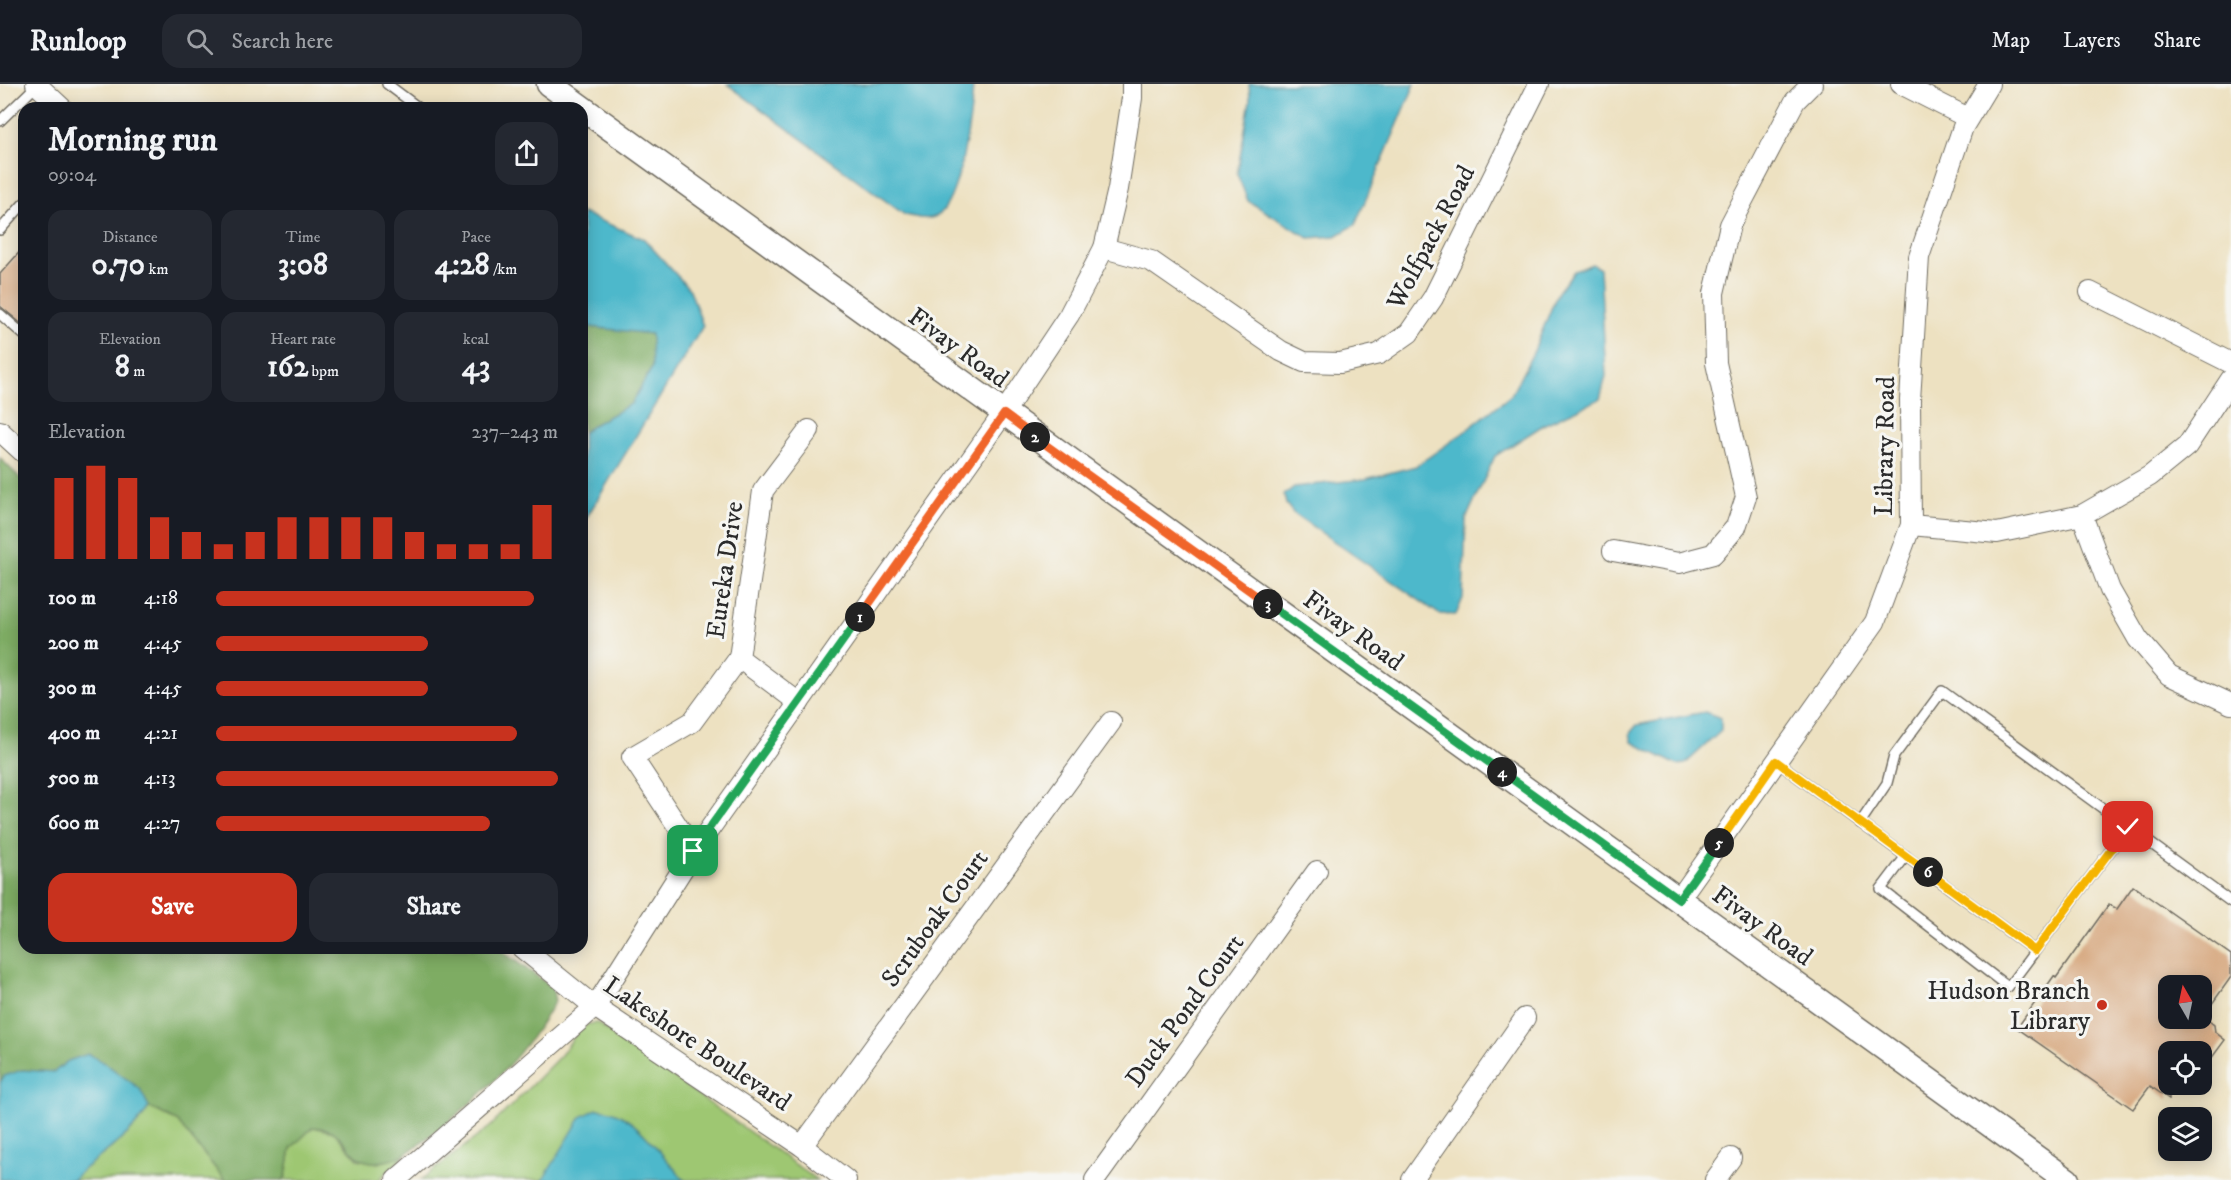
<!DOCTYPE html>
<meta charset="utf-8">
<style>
body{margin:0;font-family:"IM FELL DW Pica",serif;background:#242831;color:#f1f3f6;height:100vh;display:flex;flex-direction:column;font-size:22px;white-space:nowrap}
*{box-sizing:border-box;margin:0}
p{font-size:20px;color:#9ea1a6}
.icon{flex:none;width:33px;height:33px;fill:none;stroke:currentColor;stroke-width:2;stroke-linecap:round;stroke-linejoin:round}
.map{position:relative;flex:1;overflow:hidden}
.panel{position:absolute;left:18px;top:18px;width:570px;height:852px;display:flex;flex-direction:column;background:#171b24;border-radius:18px;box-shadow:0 3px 15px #0003}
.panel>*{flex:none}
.needle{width:39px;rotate:351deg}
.tools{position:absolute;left:2158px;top:891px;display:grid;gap:12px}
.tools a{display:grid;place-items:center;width:54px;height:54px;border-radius:12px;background:#171b24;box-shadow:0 3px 15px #0003;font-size:30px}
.pin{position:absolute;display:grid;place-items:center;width:51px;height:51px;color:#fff;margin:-26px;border-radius:12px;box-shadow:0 3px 9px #0006}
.km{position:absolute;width:30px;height:30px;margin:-15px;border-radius:50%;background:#222;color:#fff;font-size:16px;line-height:30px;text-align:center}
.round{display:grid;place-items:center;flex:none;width:63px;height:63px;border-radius:18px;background:#242831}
.headline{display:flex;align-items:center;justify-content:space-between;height:102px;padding:0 30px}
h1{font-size:33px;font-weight:800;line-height:45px}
.figures{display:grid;grid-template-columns:repeat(3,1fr);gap:9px;height:102px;padding:6px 30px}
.figures div{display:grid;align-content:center;border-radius:15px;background:#242831;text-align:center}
.figures b{font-size:30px;font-weight:800}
.figures small{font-size:16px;font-weight:400}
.figures p{font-size:16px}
.chart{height:168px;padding:12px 30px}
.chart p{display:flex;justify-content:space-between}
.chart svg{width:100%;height:108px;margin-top:6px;stroke:#c8321e;stroke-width:6}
.button{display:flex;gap:12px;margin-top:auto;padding:12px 30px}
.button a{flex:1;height:69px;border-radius:18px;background:#c8321e;color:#fff;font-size:24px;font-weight:800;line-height:69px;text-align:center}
.button a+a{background:#242831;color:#f1f3f6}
ul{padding:0 30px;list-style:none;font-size:20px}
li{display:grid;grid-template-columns:96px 72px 1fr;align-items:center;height:45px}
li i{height:15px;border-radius:8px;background:#c8321e}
header{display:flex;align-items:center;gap:36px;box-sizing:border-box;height:84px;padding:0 30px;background:#171b24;border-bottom:2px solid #363941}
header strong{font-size:28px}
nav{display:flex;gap:33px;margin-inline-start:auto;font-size:21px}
.search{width:420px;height:54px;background:#242831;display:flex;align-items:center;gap:15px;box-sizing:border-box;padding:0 21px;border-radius:18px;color:#9ea1a6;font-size:22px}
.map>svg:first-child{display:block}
.green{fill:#9ec772;stroke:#64794e;stroke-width:1.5}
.forest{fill:#7eac64;stroke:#546c48;stroke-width:1.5}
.water{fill:#4eb8cb;stroke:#3c727b;stroke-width:1.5}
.building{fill:#d8ac85}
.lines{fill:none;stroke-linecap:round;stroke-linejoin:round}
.service-casing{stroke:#6f6b60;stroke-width:12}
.minor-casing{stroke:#6f6b60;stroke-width:22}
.tertiary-casing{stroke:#6f6b60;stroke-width:27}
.service{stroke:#fff;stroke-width:9}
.minor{stroke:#fff;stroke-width:20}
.tertiary{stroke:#fff;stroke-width:24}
.split-1-casing{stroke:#fff;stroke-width:12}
.split-2-casing{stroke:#fff;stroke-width:12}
.split-3-casing{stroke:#fff;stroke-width:12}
.split-4-casing{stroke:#fff;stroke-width:12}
.split-5-casing{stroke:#fff;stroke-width:12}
.split-6-casing{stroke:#fff;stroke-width:12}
.split-7-casing{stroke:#fff;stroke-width:12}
.split-1{stroke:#22a559;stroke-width:8}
.split-2{stroke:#f0652b;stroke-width:8}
.split-3{stroke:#f0652b;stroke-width:8}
.split-4{stroke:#22a559;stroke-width:8}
.split-5{stroke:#22a559;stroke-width:8}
.split-6{stroke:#f5b400;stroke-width:8}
.split-7{stroke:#f5b400;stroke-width:8}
.poi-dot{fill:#c8321e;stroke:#f6f6f2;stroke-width:2}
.labels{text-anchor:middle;stroke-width:6;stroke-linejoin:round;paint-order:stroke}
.street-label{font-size:26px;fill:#2b2b2b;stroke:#f6f6f2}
.poi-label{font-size:26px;fill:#2b2b2b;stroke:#f6f6f2;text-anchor:end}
</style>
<header>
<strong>Runloop</strong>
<div class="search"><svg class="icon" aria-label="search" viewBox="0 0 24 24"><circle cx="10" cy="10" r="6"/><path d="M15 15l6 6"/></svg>Search here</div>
<nav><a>Map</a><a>Layers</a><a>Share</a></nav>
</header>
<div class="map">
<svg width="2231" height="1096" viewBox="0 0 2231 1096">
<rect width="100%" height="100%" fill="#f6f6f2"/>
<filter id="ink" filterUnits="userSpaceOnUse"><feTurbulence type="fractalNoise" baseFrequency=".0167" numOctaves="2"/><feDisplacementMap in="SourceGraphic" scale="12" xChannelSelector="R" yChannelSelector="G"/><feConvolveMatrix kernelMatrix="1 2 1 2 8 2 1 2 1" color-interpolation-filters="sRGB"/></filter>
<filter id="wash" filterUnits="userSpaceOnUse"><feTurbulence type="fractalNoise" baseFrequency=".008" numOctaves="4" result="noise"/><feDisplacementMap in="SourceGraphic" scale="24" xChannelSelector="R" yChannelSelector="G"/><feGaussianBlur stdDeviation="1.35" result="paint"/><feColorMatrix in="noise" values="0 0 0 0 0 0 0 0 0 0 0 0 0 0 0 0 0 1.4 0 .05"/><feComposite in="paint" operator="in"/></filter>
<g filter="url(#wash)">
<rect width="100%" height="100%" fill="#ede1c1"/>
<g class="green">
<path d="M597,939L817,1096H421L491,1042L561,971L578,947L588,940Z"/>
<path d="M149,1023L177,1037L225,1096H73C81,1085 92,1079 102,1071C120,1057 138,1042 149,1023Z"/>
<path d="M313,1043L334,1048L358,1075L378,1079L407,1069L379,1096H283L286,1092L291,1064Z"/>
</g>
<g class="forest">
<path d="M582,242L652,250V284L631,320L593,341L582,349Z"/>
<path d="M0,374L24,398V864H497L552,903L555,917C524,972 487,1007 438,1046C420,1059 402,1077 378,1078C353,1080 351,1061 335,1049C330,1045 320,1044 313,1043L291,1064L286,1092L283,1096H225L177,1037L149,1023L140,1005L103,978L88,970L68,977L54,988L22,986L4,992L0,999Z"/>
</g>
<g class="water">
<path d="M727,0H973C972,26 960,119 937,132C927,137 916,133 905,131Z"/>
<path d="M1249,0H1415L1355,141L1336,152L1309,154L1248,117L1237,90L1250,17Z"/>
<path d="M582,129L644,155L690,206L703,242L582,441V349L593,341L631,320L652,284L651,250L582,242Z"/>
<path d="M1592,180L1600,185L1606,292L1600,315L1545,340L1495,372L1466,435L1463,514L1456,531L1439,530L1293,429L1286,420L1284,411L1294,403L1365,395L1416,382L1463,349L1511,311L1534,267L1558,208L1574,187Z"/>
<path d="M1705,628L1721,634V647L1685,680L1677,681L1632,658L1630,649L1637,641Z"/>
<path d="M88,970L103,978L140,1005L149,1023C138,1042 120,1057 102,1071C92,1079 81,1085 73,1096H0V999L4,992L22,986L54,988L68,977Z"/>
<path d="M597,1025C634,1025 661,1073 685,1096H543L581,1033Z"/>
</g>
<g id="blocks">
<g class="building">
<path d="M24,163V242L0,222V190Z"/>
<path d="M2133,802L2231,871V893L2202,934V902H2169V934H2205L2214,941L2215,948L2225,956L2202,987V968H2169V1015L2150,1002L2133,1025L2017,944L2054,892L2056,894L2109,820L2117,825Z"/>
</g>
</g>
</g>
<g filter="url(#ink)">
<use href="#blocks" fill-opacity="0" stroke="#6f6b60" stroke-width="1.5"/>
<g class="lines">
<g class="service-casing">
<g id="service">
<path d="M387,0L419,24"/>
<path d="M0,37L37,1"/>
<path d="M0,146L24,119"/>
<path d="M0,230L24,251"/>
<path d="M1776,677L2035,867"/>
<path d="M1860,739L1887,699L1894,672L1942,607L2231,818"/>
<path d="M1906,772L1881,805L2008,903L2128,743"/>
</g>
</g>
<g class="minor-casing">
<g id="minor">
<path d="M36,0L62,24"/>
<path d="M1901,0L1968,34"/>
<path d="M1104,164L1151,177L1281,267L1304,278L1340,279L1379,270L1409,249L1433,214L1539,0"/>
<path d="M2090,208L2231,279"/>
<path d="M0,347L24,369"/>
<path d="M2082,431L2110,506L2138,555L2169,591L2231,620"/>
<path d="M1911,441L1997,449L2082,431L2150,392L2187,362L2231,295"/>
<path d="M1613,467L1679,479L1713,470L1736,443L1746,413L1716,279L1714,209L1730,141L1795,17L1812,0"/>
<path d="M799,619L739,574L763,407L809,346"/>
<path d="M694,767L632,673L692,638L739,574"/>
<path d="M1679,815L1875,538L1911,441L1910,316L1919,173L1963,43L1989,0"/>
<path d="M522,864L595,923L802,1062L846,1096"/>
<path d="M802,1062L1111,638"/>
<path d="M396,1096L595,923L694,767L1003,330L1069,231L1104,164L1118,105L1132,14V0"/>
<path d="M1095,1096L1317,787"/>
<path d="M1412,1096L1525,934"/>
<path d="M1715,1096L1731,1074"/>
</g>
</g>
<g class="tertiary-casing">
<path id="tertiary" d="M549,0L2067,1096"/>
</g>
<use href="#service" class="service"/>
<use href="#minor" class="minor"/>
<use href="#tertiary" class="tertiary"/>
</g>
</g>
<g class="lines" filter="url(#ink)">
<g class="split-1-casing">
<path id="split-1" d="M693,767L860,533"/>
</g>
<g class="split-2-casing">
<path id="split-2" d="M860,533L1004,330L1035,353"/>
</g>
<g class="split-3-casing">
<path id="split-3" d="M1035,353L1268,520"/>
</g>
<g class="split-4-casing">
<path id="split-4" d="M1268,520L1502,688"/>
</g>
<g class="split-5-casing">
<path id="split-5" d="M1502,688L1679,815L1719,759"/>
</g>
<g class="split-6-casing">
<path id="split-6" d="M1719,759L1776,677L1928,788"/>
</g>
<g class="split-7-casing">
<path id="split-7" d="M1928,788L2035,867L2128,743"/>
</g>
<use href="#split-1" class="split-1"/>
<use href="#split-2" class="split-2"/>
<use href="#split-3" class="split-3"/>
<use href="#split-4" class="split-4"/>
<use href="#split-5" class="split-5"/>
<use href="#split-6" class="split-6"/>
<use href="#split-7" class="split-7"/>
</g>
<circle class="poi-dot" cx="2102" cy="921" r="6"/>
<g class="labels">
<g class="street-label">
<text transform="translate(1430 153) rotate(-62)" y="9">Wolfpack Road</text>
<text transform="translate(959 263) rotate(36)" y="9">Fivay Road</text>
<text transform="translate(1884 362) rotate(-89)" y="9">Library Road</text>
<text transform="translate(724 486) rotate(-82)" y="9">Eureka Drive</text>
<text transform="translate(1354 546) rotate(36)" y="9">Fivay Road</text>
<text transform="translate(934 834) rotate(-54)" y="9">Scruboak Court</text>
<text transform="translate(1763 841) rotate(36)" y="9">Fivay Road</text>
<text transform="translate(1184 926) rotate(-54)" y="9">Duck Pond Court</text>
<text transform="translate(698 959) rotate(34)" y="9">Lakeshore Boulevard</text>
</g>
<g class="poi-label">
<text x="2090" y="915">Hudson Branch<tspan x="2090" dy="30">Library</tspan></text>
</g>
</g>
</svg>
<div class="tools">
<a><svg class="needle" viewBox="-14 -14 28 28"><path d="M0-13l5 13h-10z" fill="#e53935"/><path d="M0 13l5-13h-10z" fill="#9ea1a6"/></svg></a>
<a><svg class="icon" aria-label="locate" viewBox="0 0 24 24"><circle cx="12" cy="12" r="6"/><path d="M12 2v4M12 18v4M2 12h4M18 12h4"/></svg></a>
<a><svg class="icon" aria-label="layers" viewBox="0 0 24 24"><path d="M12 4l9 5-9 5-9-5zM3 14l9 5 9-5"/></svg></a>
</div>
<div class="pin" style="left:693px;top:767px;background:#1e9e55"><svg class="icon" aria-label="arrive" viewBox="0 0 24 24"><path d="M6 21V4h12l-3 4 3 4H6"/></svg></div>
<div class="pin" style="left:2128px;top:743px;background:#d93025"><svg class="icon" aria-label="check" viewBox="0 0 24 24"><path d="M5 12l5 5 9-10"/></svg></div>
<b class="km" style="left:860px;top:533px">1</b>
<b class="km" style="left:1035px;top:353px">2</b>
<b class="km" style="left:1268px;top:520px">3</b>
<b class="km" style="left:1502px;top:688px">4</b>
<b class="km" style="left:1719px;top:759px">5</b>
<b class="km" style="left:1928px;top:788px">6</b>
<section class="panel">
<div class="headline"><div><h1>Morning run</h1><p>09:04</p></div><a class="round"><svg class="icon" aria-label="share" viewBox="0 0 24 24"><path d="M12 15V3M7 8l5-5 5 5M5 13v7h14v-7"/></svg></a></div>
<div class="figures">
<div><p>Distance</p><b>0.70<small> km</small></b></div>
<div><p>Time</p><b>3:08</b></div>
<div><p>Pace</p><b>4:28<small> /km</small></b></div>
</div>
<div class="figures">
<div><p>Elevation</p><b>8<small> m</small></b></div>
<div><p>Heart rate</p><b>162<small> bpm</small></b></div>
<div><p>kcal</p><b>43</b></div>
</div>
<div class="chart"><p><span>Elevation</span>237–243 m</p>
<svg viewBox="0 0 160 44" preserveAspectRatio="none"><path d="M5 44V11M15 44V6M25 44V11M35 44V27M45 44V33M55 44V38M65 44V33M75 44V27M85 44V27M95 44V27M105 44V27M115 44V33M125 44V38M135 44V38M145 44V38M155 44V22"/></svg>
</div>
<ul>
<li><b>100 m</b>4:18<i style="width:93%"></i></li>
<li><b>200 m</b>4:45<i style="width:62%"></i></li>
<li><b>300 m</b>4:45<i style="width:62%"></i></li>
<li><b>400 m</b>4:21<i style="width:88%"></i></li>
<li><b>500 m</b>4:13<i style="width:100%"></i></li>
<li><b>600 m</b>4:27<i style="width:80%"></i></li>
</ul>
<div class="button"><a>Save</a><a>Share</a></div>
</section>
</div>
